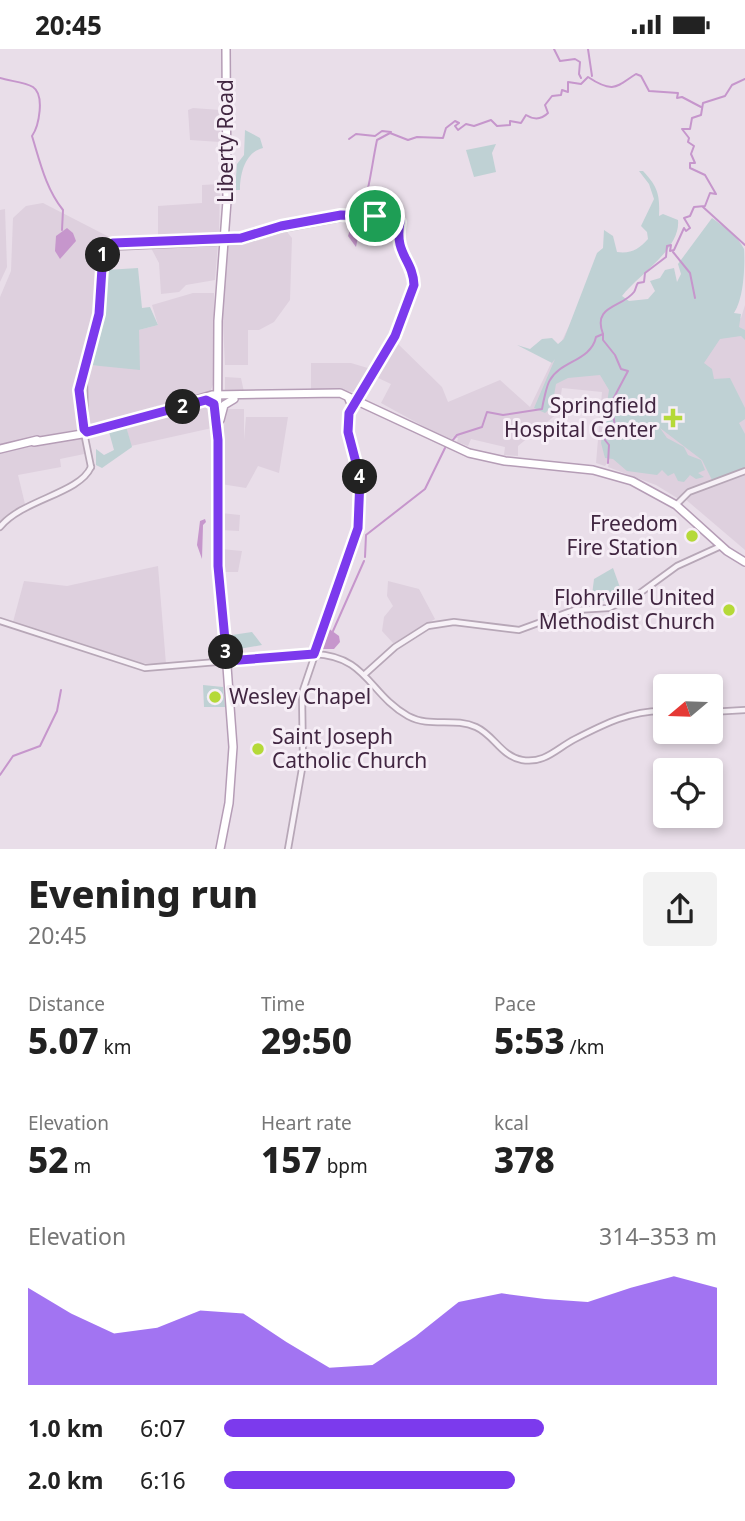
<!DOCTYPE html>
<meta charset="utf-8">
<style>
body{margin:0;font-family:"Noto Sans",sans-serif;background:#f2f2f2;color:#222;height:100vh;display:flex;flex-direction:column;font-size:26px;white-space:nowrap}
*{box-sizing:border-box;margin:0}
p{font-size:23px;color:#767676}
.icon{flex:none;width:38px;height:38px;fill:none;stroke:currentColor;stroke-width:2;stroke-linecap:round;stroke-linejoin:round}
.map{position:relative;height:800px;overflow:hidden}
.sheet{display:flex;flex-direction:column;background:#fff;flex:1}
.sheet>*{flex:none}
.needle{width:46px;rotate:251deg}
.fabs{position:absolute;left:653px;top:625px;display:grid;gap:14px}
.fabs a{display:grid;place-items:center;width:70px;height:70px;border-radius:7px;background:#fff;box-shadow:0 4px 10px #0003;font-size:35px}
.pin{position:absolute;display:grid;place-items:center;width:60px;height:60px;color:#fff;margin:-30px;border:4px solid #fff;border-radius:50%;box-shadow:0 2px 7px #0007}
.km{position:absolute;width:35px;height:35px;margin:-18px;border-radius:50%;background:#222;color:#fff;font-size:19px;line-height:35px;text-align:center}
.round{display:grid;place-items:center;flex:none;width:74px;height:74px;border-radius:7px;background:#f2f2f2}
.headline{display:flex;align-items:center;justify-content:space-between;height:119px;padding:0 28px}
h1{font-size:38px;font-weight:800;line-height:52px}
.metrics{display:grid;grid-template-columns:repeat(3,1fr);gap:10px;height:119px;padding:7px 28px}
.metrics div{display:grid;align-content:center}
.metrics b{font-size:35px;font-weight:800}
.metrics small{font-size:19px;font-weight:400}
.metrics p{font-size:19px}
.chart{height:196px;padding:14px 28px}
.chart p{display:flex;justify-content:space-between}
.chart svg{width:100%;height:126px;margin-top:7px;fill:#7c3aed;opacity:.7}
ul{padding:0 28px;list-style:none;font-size:23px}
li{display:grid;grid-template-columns:112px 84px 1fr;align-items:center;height:52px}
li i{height:18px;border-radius:9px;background:#7c3aed}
.status{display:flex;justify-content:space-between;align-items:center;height:49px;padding:0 35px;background:#fff;direction:ltr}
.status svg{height:19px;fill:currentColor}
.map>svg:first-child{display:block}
.built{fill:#ded0de}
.green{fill:#bfd1d4}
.water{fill:#c696cc}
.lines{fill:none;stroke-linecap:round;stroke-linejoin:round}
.stream{stroke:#c696cc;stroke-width:2}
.minor-casing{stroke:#b7a7b7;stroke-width:8}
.major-casing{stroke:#b59db6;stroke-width:10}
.minor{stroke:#f7f1f7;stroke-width:4.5}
.major{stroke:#fff;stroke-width:7}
.route-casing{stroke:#fff;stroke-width:14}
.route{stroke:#7c3aed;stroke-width:9}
.poi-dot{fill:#b5d938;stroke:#f6eef6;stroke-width:2.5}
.labels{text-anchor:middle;stroke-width:6;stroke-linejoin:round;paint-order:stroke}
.street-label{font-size:21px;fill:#412641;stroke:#f6eef6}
.poi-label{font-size:21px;fill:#412641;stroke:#f6eef6;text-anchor:end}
</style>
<div class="status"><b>20:45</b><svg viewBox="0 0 49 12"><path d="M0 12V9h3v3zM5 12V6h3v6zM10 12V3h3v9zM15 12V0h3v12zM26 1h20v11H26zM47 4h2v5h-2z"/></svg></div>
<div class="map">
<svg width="745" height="800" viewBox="0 0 745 800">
<rect width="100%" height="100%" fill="#e9dee9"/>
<g class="built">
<path d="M193,59L220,61V93L190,91L188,61Z"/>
<path d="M220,135L219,186L158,191V157L202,154V136Z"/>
<path d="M43,154L117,192L106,195L101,204L96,272L77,340L80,380L0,395V248L11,222L13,169L26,157Z"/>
<path d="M5,160L7,218L0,233V161Z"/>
<path d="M287,183L292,189L290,251L274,273L259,281H248V316H225L222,253L228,196Z"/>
<path d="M218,195L215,231L186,236L179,243L161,245L159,214L151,199Z"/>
<path d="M193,244H214V333L210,343L89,378L85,343L90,316L136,319L139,281L158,276L152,256Z"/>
<path d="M584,246L708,283L741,269L745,256V501L684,449L682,452L656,436L608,418L610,410L605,417L596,414L602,343L562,339L558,364L518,397V407L504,406L505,398L471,390L468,397L457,393L458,389L453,388L451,391L432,382L381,354L391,335L374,327L395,292L442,338L448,353L500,331L530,358Z"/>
<path d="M311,314H351L371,320L356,343L311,340Z"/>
<path d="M225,328L241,329L244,343H225Z"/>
<path d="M208,355L213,358L212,379L131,397L126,377Z"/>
<path d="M225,360H244V391L246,368H288L279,424L258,417L246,439L221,435Z"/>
<path d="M84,388L89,404L60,410L61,418L18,426L25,455L0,474V402Z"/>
<path d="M221,464L240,466L239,482L221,481Z"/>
<path d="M221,500L242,502L238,523H222Z"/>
<path d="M158,517L166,615L139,614L13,573L24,532L67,537Z"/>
<path d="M388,532L419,540L435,570L394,595L382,582L384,568L393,557L387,547Z"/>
</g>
<g class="green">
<path d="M245,81L260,89L263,99C246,103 240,123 240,141H235L237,115L244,106Z"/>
<path d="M496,95L492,104L496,123L474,128L466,101Z"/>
<path d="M639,122H643C658,138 660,146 659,167L663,165L678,171C681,200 638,226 622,247L629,252L648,250L655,242L650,232L660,229L665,221L674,219L677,233L681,225L678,215L712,169C724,178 737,186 744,200C745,217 744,249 734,264L741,265L739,278L745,281V291L741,287L720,290L704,314L712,320L714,330L730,329L745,359V370L739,374L745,385V420L713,433L702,411L660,379L667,389L684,398L688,406L701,411L705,421L698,424L704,428L696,430L690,426L684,433L678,432L674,424L668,427L662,421L657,426L627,422L613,410L605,409L601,394L609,341L600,326L568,329L556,335L552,358L545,364L534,359L555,310L552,314L517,296L530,300L542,290L552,289L558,295L564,290L597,204L603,199L604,181L613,187L617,203C631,205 639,200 648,190L647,183L641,177L654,150L649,135Z"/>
<path d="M138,219L142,259L150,258L158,276L139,281L140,321L90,316L102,272L106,221Z"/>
<path d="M126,377L132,398L102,419L96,416V400L104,406L114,401L109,383Z"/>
<path d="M613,519L622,544L595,555L592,546L594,530Z"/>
<path d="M252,583L262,596L239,600L238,593H233L232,586Z"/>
<path d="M203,636L223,638L225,658H204Z"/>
</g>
<g class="water">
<path d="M352,174L360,179L356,198L348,187Z"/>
<path d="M67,179L73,184L76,192L60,210L55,202L56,187Z"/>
<path d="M205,470L206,473L203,476L202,510L197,496L200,472Z"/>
<path d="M328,579L339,587L340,593L334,600H322L320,597Z"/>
</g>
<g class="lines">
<g class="stream">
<path d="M554,0L560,12L575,10L580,13L579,25L581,29"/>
<path d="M588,0L592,27"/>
<path d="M0,29C9,32 25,33 33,38C45,46 39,77 32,87C40,113 46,140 63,161L62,181"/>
<path d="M349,90L356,85L375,87L382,82L391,83"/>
<path d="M703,158L745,196"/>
<path d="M363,160C370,136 372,115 377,91L390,84L408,91L417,88L443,89L446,79L455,72L459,74L455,77L458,81L466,75L474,77L491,71L497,77L510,76V72L521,74L526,66C534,71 542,70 548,64L545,56L552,47L561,46L562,41L568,43V33L581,35L588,28C615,46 618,36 636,25L641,27L649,42L678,44L677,49L682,48L701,58"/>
<path d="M673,203L690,224L695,249"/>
<path d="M603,285V291L615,306L621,320L628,322L611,354L615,377L611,382L605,381V391L609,396L608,414"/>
<path d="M452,392L457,386L482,378L487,363L503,366L542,360C543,354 547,335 550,331C560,312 591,312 596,288L603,285C592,256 622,259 634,243C636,240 636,236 638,234L644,233L645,224L666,208L667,197L671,196L670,202L674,201L684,179L686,182L690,179L684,169L690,167L694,158L705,157L710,144L716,145L705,126L690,119V114H695L691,105L694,97L688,93L689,89L682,80H690L692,69L701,66L703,54L725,47L732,36L745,30"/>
<path d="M365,508L366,486L425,440L445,399"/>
<path d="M333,582L364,512"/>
<path d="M0,726L13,707L40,697L57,662L61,641"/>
</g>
<g class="minor-casing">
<g id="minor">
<path d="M106,204L114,198L241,192L282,180L347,168"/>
<path d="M84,328L85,372"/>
<path d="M91,418L80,364V341L98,274L102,214L108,196L241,189L281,177L341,166L375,167L400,173V200L413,227V240L395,287L349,364L348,383L360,429L358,479L302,644L303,714L288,800"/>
<path d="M676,456L689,443L745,422"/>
<path d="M0,478C23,450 79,445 91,418"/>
<path d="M0,572L145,619L314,605C367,607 369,645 408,667C430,679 454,668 476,678C494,686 501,707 522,711C545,715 557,699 575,690C604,675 632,661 665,662"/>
<path d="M365,625L395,598L428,577L454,573L519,581L574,561L609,559L640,544L677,517L721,497"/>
<path d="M710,663L745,661"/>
</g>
</g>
<g class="major-casing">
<g id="major">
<path d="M349,350L352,357"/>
<path d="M220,371L224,356L234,350"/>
<path d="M34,393L82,385L212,346L340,344L469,404L505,412L593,421L632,432L676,456L727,502L745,513"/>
<path d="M0,400L37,391"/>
<path d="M220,800L229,754L233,698L217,483L218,272L227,152L226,0"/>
</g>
</g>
<use href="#minor" class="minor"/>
<use href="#major" class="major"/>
</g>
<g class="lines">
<g class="route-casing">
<path id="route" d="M341,166L375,167L400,173C394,206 413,210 414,236L395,287L349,364L348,383L360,429L358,479L314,605L227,612L218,517V391L214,355L206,351L87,383L84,380L79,341L99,265L103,204L113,194L241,189L281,177Z"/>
</g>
<use href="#route" class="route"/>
</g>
<g class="poi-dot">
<path d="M669.5 358.5h7v7h7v7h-7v7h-7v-7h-7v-7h7z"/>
<circle cx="692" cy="487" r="7"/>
<circle cx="729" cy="561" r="7"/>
<circle cx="215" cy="648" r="7"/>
<circle cx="258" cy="700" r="7"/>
</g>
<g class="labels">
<g class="street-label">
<text transform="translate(226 92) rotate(-90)" y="7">Liberty Road</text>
</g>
<g class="poi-label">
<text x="657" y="364">Springfield<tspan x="657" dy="24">Hospital Center</tspan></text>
<text x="678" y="482">Freedom<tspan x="678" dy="24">Fire Station</tspan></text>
<text x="715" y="556">Flohrville United<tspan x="715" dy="24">Methodist Church</tspan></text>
<text x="229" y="655" text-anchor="start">Wesley Chapel</text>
<text x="272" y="695" text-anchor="start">Saint Joseph<tspan x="272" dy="24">Catholic Church</tspan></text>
</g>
</g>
</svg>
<div class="fabs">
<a><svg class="needle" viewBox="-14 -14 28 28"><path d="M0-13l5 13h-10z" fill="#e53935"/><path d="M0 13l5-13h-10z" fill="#767676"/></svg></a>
<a><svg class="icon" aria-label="locate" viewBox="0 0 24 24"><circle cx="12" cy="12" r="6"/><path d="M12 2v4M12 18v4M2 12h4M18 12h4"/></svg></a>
</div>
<div class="pin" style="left:375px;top:167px;background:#1e9e55"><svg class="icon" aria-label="arrive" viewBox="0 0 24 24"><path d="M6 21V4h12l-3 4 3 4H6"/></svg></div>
<b class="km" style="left:103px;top:206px">1</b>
<b class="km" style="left:183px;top:358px">2</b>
<b class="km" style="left:226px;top:603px">3</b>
<b class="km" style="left:360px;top:428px">4</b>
</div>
<section class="sheet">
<div class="headline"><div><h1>Evening run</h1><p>20:45</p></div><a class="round"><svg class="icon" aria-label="share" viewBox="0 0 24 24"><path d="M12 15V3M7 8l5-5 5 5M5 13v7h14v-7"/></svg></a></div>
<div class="metrics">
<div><p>Distance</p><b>5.07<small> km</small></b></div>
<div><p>Time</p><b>29:50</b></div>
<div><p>Pace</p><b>5:53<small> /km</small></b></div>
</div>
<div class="metrics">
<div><p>Elevation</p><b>52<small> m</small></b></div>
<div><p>Heart rate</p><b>157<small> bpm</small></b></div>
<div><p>kcal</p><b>378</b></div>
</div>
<div class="chart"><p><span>Elevation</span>314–353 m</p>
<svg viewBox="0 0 160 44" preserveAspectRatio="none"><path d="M0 44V10L10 19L20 26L30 24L40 18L50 19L60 29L70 38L80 37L90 27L100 15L110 12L120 14L130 15L140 10L150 6L160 10V44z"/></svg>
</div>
<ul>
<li><b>1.0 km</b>6:07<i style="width:65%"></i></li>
<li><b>2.0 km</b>6:16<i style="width:59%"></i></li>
</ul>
</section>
